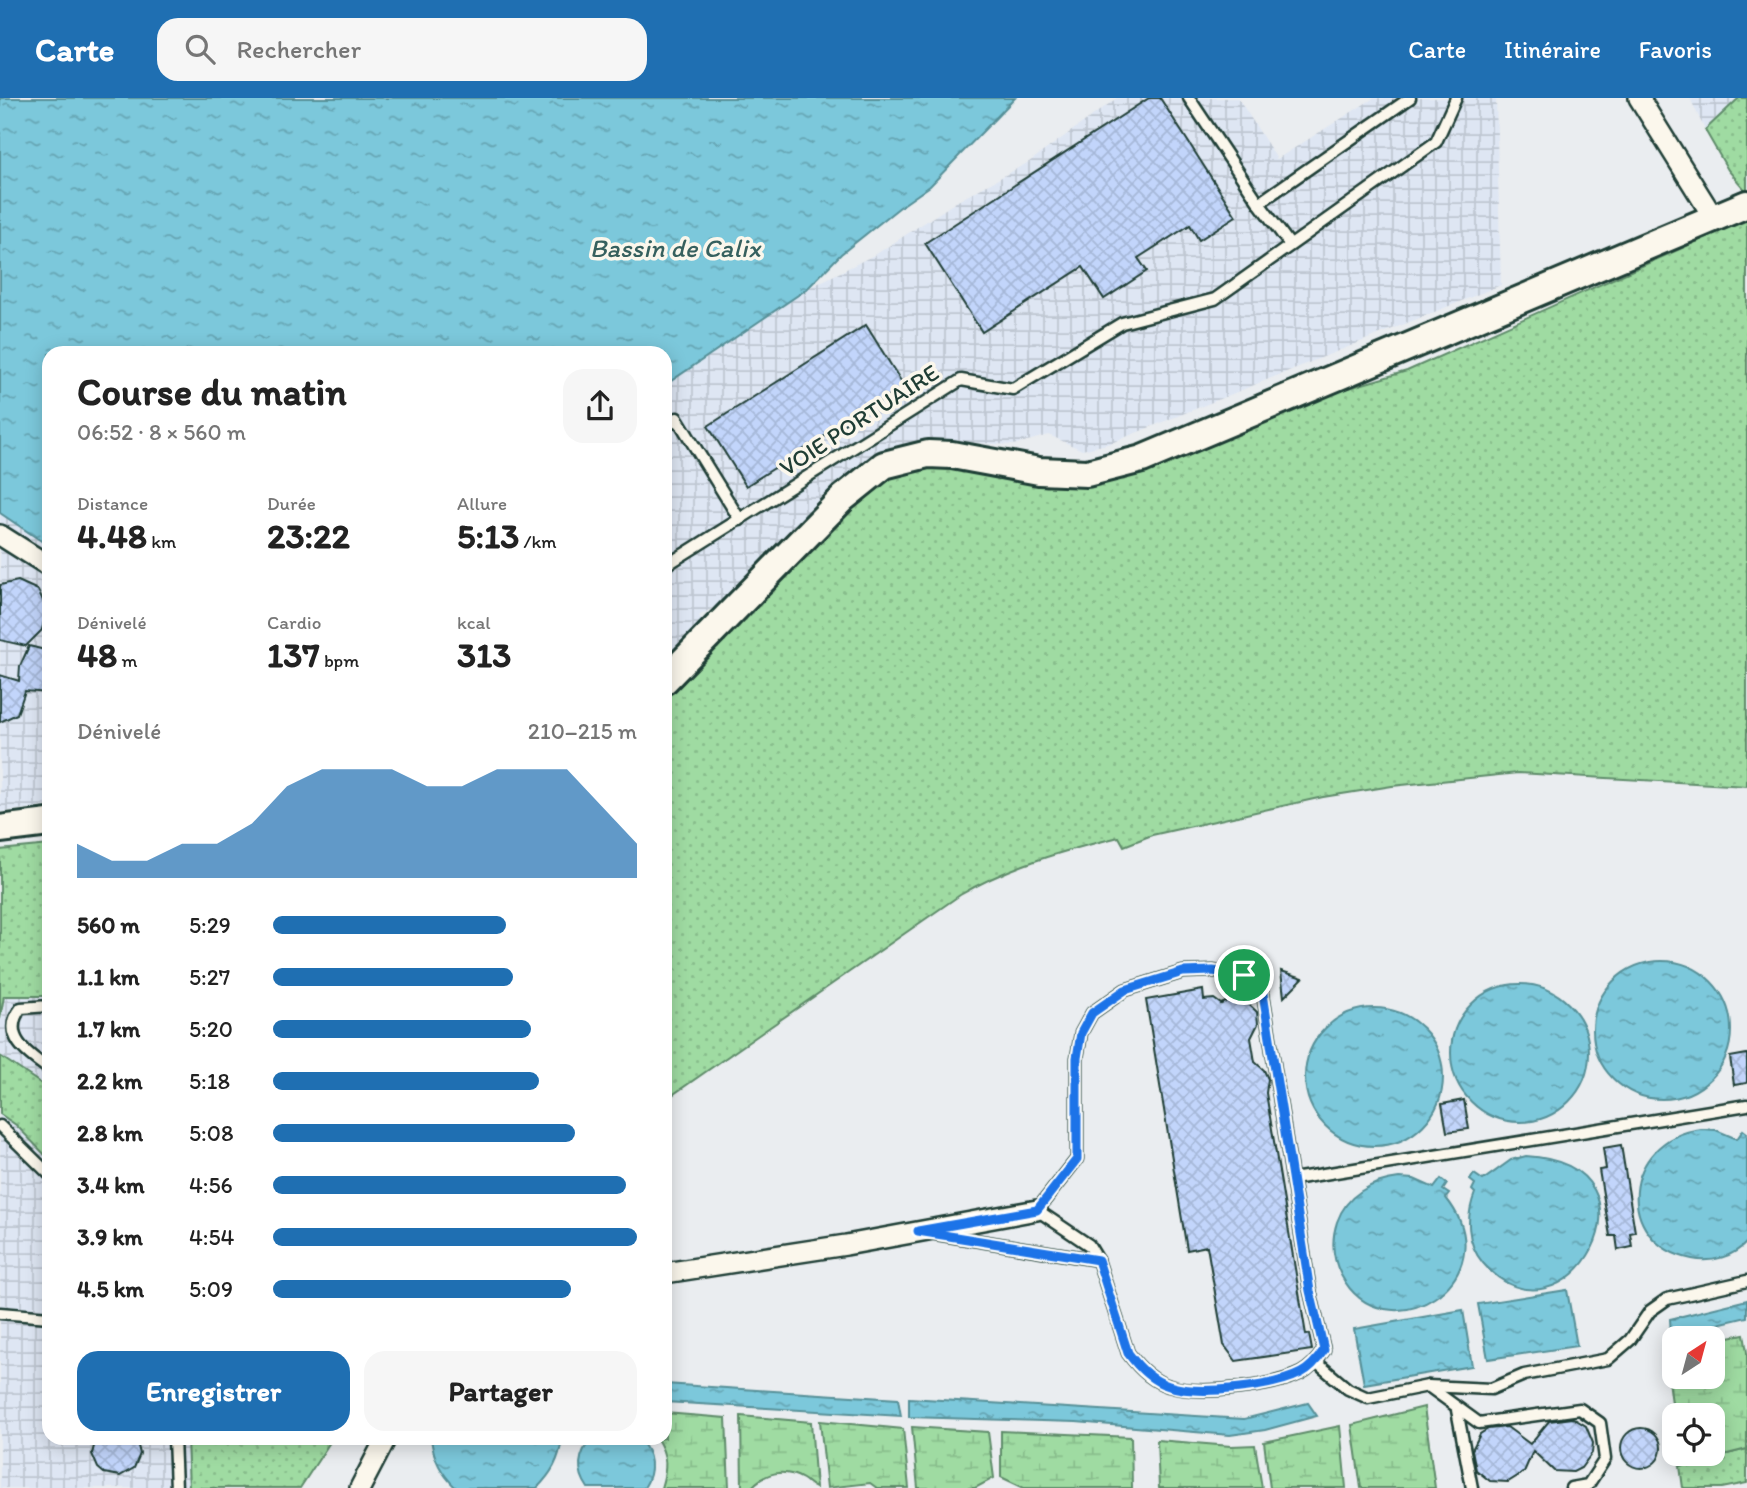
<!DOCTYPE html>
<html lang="fr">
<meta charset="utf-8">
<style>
body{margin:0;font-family:Itim,sans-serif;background:#f6f6f6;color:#222;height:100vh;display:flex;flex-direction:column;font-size:26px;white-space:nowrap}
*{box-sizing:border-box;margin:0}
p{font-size:23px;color:#767676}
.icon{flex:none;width:38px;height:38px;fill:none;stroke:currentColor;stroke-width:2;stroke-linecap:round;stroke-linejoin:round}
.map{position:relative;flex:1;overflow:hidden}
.side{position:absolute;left:42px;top:248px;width:630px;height:1099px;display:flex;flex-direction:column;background:#fff;border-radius:21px;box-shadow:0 4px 18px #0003}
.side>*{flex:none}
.needle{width:46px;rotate:36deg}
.tools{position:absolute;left:1662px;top:1228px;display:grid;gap:14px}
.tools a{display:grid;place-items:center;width:63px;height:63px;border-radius:14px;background:#fff;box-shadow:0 4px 18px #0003;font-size:35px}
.pin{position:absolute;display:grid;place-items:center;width:60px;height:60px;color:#fff;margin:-30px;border:4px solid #fff;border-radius:50%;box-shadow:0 2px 7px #0007}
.round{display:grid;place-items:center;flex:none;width:74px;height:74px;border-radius:21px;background:#f6f6f6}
.headline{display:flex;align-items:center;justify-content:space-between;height:119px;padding:0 35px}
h1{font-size:38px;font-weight:700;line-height:52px}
.figures{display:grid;grid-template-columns:repeat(3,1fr);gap:10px;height:119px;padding:7px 35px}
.figures div{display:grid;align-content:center}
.figures b{font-size:35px;font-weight:700}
.figures small{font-size:19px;font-weight:400}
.figures p{font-size:19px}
.chart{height:196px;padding:14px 35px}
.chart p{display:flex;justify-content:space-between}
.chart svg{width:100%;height:126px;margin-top:7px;fill:#1f6fb2;opacity:.7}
.action{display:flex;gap:14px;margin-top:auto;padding:14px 35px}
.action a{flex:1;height:80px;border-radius:21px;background:#1f6fb2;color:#fff;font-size:28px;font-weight:700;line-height:80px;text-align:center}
.action a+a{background:#f6f6f6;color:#222}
ul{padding:0 35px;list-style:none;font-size:23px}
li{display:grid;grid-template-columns:112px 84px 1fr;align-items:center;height:52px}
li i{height:18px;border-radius:9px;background:#1f6fb2}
header{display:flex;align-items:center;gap:42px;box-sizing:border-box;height:98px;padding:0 35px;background:#1f6fb2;color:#fff}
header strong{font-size:33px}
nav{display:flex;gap:38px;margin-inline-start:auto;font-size:24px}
.search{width:490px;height:63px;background:#f6f6f6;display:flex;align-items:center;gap:18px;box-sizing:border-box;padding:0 24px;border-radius:21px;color:#767676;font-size:26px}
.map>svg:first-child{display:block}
.industrial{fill:url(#industrial-grid)}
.green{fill:url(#green-dots);stroke:#5f8c6b;stroke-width:2}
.wetland{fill:url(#wetland-marsh);stroke:#5f8c6b;stroke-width:2}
.water{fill:url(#water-ripples);stroke:#579098;stroke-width:2}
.building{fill:url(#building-cross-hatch);stroke:#1f3d34;stroke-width:2}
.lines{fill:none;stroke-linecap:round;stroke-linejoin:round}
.lane-casing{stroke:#1f3d34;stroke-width:15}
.street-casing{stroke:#1f3d34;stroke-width:24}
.secondary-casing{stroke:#1f3d34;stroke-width:32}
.lane{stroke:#fbf7ec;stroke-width:10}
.street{stroke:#fbf7ec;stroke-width:19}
.secondary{stroke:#fbf7ec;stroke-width:26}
.route-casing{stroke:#fff;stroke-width:14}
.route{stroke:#1a73e8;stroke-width:9}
.labels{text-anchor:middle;stroke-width:7;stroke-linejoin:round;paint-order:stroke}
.street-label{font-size:24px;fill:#1f3d34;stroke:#fbf7ec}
.water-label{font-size:26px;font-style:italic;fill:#36605e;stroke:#fbf7ec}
</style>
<header>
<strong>Carte</strong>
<div class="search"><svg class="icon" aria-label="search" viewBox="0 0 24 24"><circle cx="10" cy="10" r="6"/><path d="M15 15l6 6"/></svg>Rechercher</div>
<nav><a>Carte</a><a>Itinéraire</a><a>Favoris</a></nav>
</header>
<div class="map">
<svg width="1747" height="1390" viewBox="0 0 1747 1390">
<defs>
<pattern id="industrial-grid" width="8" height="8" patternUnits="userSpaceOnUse" patternTransform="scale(1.75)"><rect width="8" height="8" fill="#dee6f3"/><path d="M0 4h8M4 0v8" fill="none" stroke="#bec6d1"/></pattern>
<pattern id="green-dots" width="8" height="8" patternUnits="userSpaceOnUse" patternTransform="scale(1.75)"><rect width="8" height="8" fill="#9fdba2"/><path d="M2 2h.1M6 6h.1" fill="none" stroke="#88bd8c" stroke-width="1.8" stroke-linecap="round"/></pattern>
<pattern id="wetland-marsh" width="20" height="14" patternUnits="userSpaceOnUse" patternTransform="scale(1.75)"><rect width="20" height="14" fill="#9fdba2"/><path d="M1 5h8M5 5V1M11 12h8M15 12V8" fill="none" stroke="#88bd8c"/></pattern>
<pattern id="water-ripples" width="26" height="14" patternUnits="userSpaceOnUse" patternTransform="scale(1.75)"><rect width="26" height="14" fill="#7cc8db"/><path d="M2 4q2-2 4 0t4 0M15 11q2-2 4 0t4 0" fill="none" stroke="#65a4b2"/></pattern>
<pattern id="building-cross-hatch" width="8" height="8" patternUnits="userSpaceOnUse" patternTransform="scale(1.75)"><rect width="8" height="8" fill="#c2d5fb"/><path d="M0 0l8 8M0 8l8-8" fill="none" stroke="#a6b8d8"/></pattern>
</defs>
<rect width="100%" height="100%" fill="#eaedf0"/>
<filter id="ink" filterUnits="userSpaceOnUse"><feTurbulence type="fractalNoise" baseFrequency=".0143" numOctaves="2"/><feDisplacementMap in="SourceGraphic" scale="14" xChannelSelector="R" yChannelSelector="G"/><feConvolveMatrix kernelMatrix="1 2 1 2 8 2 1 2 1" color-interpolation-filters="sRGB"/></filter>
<g filter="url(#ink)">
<g class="industrial">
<path d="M1117,0H1238L1277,61L1374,0H1496L1501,187L1111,345L1082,352L1049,337L1013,347L928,342L894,352L855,373L838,387L725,503L699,518L704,524L665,564V287L807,191L878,155L956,104L1029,64Z"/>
<path d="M1690,0H1739L1705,32Z"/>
<path d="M0,415L49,448V708L0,714Z"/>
<path d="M4,898H49V991L0,958V921Z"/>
<path d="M0,1016L16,1027L49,1061V1340L187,1341L189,1390H0Z"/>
</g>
<g class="green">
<path d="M1739,0H1747V94L1728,72L1705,32Z"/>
<path d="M1747,121V688L1518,675L1392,688L1323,699L1152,737L1124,748L1119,739C1063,753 1011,767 960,797L665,1002V598L845,409L899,374L940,364L1035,382L1407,273Z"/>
<path d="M49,747V898H4L0,921V752Z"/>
<path d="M0,958L49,991V1061L16,1027L0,1016Z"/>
<path d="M187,1341H332L300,1390H189Z"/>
<path d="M1747,1351V1385L1722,1390H1683L1680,1368Z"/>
</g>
<g class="wetland">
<path d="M1744,1236L1747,1254V1351L1680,1368L1678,1356H1713V1318H1675V1328L1665,1252L1675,1250V1279H1713V1242Z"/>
<path d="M1424,1309L1435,1390H1361L1352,1327Z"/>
<path d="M665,1315L726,1320L729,1390H661C667,1371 668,1358 657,1341L665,1340Z"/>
<path d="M741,1318L811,1324L816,1390C810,1388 808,1384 803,1381C784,1370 765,1374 751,1390H742Z"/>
<path d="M820,1323L903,1331L909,1390H877L870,1385L827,1390Z"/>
<path d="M1340,1328L1346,1390H1270L1264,1344Z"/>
<path d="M912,1329L988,1334L994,1380L975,1390H918Z"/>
<path d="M1001,1333L1131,1339L1132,1390H1024L1001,1379Z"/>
<path d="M1157,1342L1231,1348L1255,1347L1262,1390H1159Z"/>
</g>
<g class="water">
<path d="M0,0H1015L930,88L900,109L841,156L807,191L665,287V256H49V448L0,415Z"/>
<circle cx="1662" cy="932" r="69"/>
<circle cx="1520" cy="955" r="69"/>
<circle cx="1374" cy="979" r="69"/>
<path d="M1701,1031L1716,1032L1737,1041L1743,1032L1747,1035V1144C1733,1159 1712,1165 1692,1161C1612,1145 1622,1041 1701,1031Z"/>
<path d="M1526,1058C1676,1067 1566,1261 1483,1165C1466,1145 1466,1118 1475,1095L1472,1092L1475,1086L1470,1082L1474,1076L1483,1082L1511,1062Z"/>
<path d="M1399,1080L1414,1081L1434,1090L1441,1081L1447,1086L1443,1092L1449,1096L1446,1100C1512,1182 1384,1259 1341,1177C1333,1161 1331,1142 1337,1124C1346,1097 1372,1083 1399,1080Z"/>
<path d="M1567,1192L1577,1248L1488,1261L1478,1206Z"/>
<path d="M1747,1202V1219L1671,1237L1670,1221Z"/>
<path d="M1463,1212L1472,1268L1364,1286L1354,1231Z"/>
<path d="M665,1286L898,1301L901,1318L665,1304Z"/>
<path d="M909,1300L1244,1321L1308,1305L1317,1318L1265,1332L1230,1337L1076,1324L909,1319Z"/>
<path d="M592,1340L639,1341C653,1355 655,1373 644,1390H588C576,1373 578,1356 592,1340Z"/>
<path d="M431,1341V1340L562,1341C559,1362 552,1375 537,1390H456C441,1375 434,1362 431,1341Z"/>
</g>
<g class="building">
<path d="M1149,0H1160L1236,118L1199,142L1190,127L1138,160L1147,173L1104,201L1083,169L982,234L925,145Z"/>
<path d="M866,227L904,288L746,388L708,328Z"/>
<path d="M18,483L38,492L47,511L42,532L26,548L0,542V487Z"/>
<path d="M29,548L49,553V595L25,593L17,616L0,624V577L19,583L20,568Z"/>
<path d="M1281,873L1303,880L1284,899Z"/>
<path d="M1203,892L1204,902L1214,901L1221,906L1233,901H1243L1257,914L1258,926L1251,940L1255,964L1264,972L1268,981L1266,995L1306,1237L1309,1236L1312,1252L1236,1263L1224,1247L1207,1148L1187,1152L1146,902Z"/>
<path d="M1747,956V985L1734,987L1730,959Z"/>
<path d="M1464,1002L1469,1031L1447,1034L1442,1006Z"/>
<path d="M1621,1047L1635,1134L1630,1135L1632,1149L1618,1152L1616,1138H1610L1599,1072L1606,1071L1603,1050Z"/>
<path d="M1573,1320L1586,1328L1593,1345L1592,1355L1581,1370L1573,1374L1554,1373L1533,1353L1524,1374L1508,1384L1490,1383L1476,1372L1472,1352L1480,1336L1488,1331L1507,1329L1530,1346L1549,1323Z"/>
<circle cx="1641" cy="1350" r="20"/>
<path d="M96,1340H136L140,1356L134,1370L120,1378L104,1375L98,1370L92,1356Z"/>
</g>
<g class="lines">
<g class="lane-casing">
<g id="lane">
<path d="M1189,0L1259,105L1410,0"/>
<path d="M1259,105L1290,147"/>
<path d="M665,329L677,320L740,422"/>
<path d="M665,468L961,282L1013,291L1122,225L1215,201L1436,44L1456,0"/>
<path d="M1213,873C1235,876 1249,877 1263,896L1310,1193L1324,1252C1318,1261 1311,1270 1301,1275C1273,1289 1199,1298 1169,1288C1152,1283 1139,1270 1128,1255L1098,1162L1089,1147L1037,1112L1077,1061V960L1081,935L1092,915L1125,892L1183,874Z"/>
<path d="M49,908L21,910C0,937 27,956 49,971"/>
<path d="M0,1028L49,1076"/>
<path d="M1293,1081L1747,1007"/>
<path d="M936,1136L1098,1162"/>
<path d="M0,1215L49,1219"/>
<path d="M1316,1264L1348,1291L1368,1300L1428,1288L1491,1291L1524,1277L1608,1261L1630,1242L1650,1213L1667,1201L1747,1183"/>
<path d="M1428,1288L1479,1325L1580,1311L1600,1325L1605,1361L1588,1387L1571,1390"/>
<path d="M1457,1312L1472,1390"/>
<path d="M174,1340L176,1390"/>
</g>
</g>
<g class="street-casing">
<g id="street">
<path d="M1639,0L1715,122"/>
<path d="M0,437L49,468"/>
<path d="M665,1175L846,1147L1037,1112"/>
<path d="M360,1390L386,1340"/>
</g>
</g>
<g class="secondary-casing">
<g id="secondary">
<path d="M665,582L843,400L884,367L928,356L952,357L1039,373L1087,375L1142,361L1747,106"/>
<path d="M0,731L49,725"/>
</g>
</g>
<use href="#lane" class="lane"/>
<use href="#street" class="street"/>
<use href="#secondary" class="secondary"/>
</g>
</g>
<g class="lines" filter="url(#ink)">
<g class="route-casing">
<path id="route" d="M1213,873C1235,876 1249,877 1263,896L1310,1193L1324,1252C1318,1261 1311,1270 1301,1275C1274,1289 1199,1298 1169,1288C1152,1283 1139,1270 1128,1255L1098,1162L918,1133L1037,1112L1077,1061V960L1081,935L1092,915L1125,892L1183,874Z"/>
</g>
<use href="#route" class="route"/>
</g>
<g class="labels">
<g class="street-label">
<text transform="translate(859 322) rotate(-33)" y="8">VOIE PORTUAIRE</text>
</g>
<g class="water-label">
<text x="675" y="159">Bassin de Calix</text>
</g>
</g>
</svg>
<div class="tools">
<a><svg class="needle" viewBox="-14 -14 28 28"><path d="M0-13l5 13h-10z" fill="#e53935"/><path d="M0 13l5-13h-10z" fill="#767676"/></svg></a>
<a><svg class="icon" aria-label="locate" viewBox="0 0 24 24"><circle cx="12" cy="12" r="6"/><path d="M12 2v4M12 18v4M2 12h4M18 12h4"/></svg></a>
</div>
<div class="pin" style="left:1244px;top:877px;background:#1e9e55"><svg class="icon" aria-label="arrive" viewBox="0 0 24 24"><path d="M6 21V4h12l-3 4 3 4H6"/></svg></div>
<section class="side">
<div class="headline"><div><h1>Course du matin</h1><p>06:52 · 8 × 560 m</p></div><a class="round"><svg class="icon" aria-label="share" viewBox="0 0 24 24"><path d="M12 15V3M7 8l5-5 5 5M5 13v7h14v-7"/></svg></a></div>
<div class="figures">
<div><p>Distance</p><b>4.48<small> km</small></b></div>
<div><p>Durée</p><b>23:22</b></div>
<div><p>Allure</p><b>5:13<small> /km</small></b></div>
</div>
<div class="figures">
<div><p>Dénivelé</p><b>48<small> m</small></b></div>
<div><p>Cardio</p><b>137<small> bpm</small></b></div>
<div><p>kcal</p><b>313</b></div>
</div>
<div class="chart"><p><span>Dénivelé</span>210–215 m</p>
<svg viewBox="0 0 160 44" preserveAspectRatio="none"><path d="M0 44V32L10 38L20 38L30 32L40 32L50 25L60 12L70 6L80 6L90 6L100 12L110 12L120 6L130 6L140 6L150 19L160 32V44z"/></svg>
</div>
<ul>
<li><b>560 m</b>5:29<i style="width:64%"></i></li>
<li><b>1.1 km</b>5:27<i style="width:66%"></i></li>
<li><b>1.7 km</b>5:20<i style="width:71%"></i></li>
<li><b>2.2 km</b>5:18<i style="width:73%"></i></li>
<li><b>2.8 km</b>5:08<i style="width:83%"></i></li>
<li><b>3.4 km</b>4:56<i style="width:97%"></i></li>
<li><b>3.9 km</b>4:54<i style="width:100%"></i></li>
<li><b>4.5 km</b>5:09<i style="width:82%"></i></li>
</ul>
<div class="action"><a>Enregistrer</a><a>Partager</a></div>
</section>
</div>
